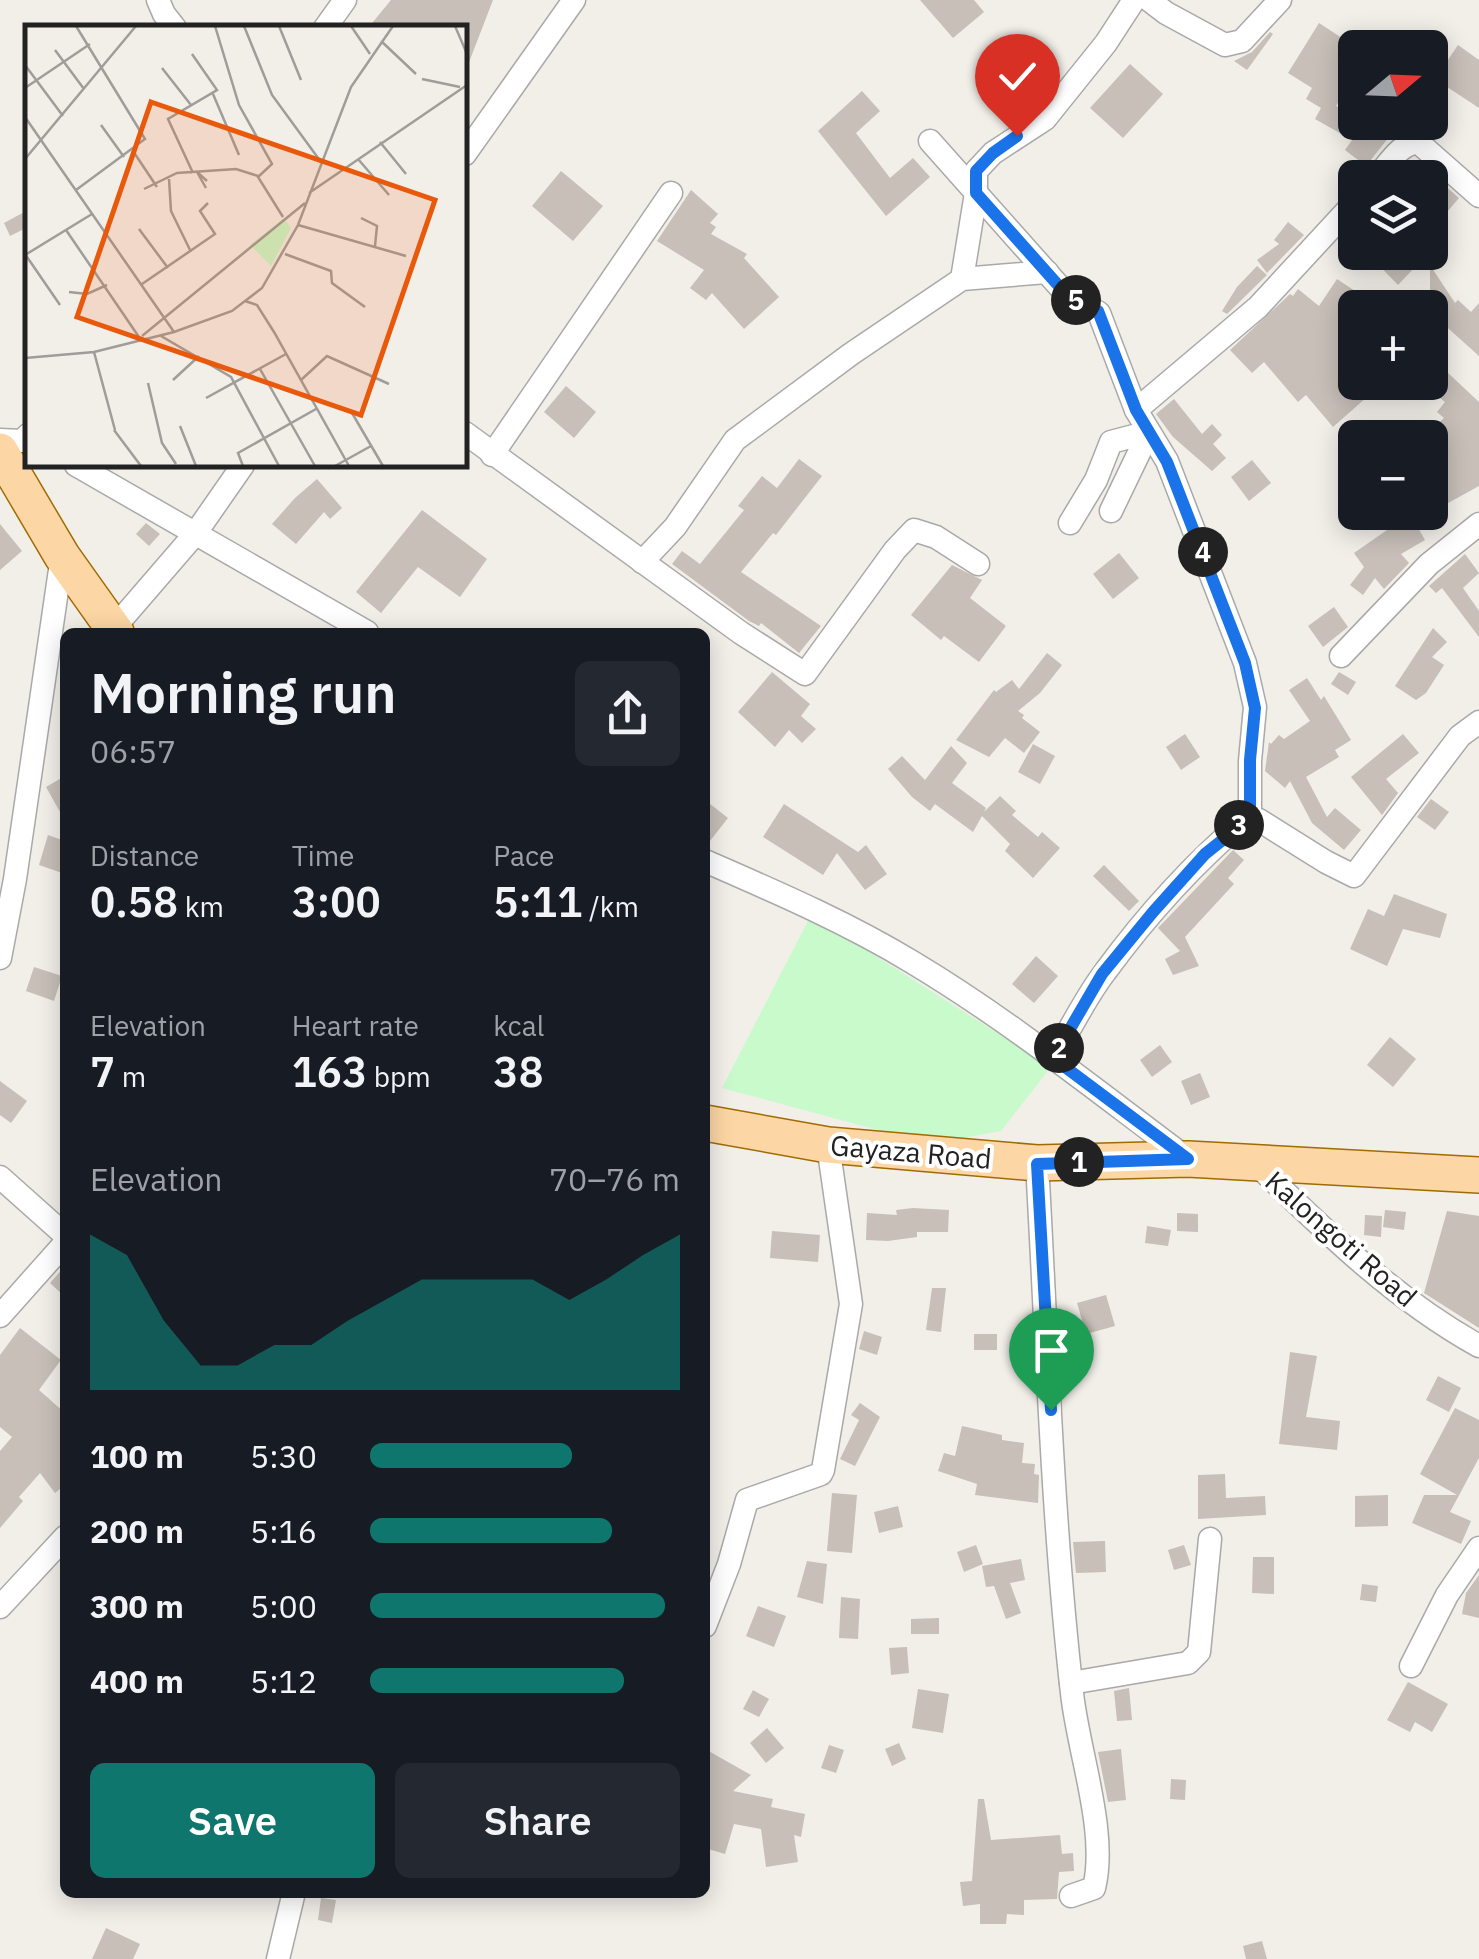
<!DOCTYPE html>
<meta charset="utf-8">
<style>
body{margin:0;font-family:"IBM Plex Sans",sans-serif;background:#242831;color:#f1f3f6;height:100vh;display:flex;flex-direction:column;font-size:38px;white-space:nowrap}
*{box-sizing:border-box;margin:0}
p{font-size:32px;color:#9ea1a6}
.icon{flex:none;width:55px;height:55px;fill:none;stroke:currentColor;stroke-width:2;stroke-linecap:round;stroke-linejoin:round}
.map{position:relative;flex:1;overflow:hidden}
.details{position:absolute;left:60px;top:628px;width:650px;height:1270px;display:flex;flex-direction:column;background:#171b24;border-radius:15px;box-shadow:0 5px 25px #0003}
.details>*{flex:none}
.needle{width:65px;rotate:71deg}
.tools{position:absolute;left:1338px;top:30px;display:grid;gap:20px}
.tools a{display:grid;place-items:center;width:110px;height:110px;border-radius:15px;background:#171b24;box-shadow:0 5px 25px #0003;font-size:50px}
.pin{position:absolute;display:grid;place-items:center;width:85px;height:85px;color:#fff;margin:-102px -42px;border-radius:50% 50% 50% 0;rotate:-45deg;box-shadow:0 0 10px #0007}
.pin .icon{rotate:45deg}
.km{position:absolute;width:50px;height:50px;margin:-25px;border-radius:50%;background:#222;color:#fff;font-size:28px;line-height:50px;text-align:center}
.round{display:grid;place-items:center;flex:none;width:105px;height:105px;border-radius:15px;background:#242831}
.summary{display:flex;align-items:center;justify-content:space-between;height:170px;padding:0 30px}
h1{font-size:55px;font-weight:600;line-height:75px}
.stats{display:grid;grid-template-columns:repeat(3,1fr);gap:15px;height:170px;padding:10px 30px}
.stats div{display:grid;align-content:center}
.stats b{font-size:42px;font-weight:600}
.stats small{font-size:28px;font-weight:400}
.stats p{font-size:28px}
.chart{height:280px;padding:20px 30px}
.chart p{display:flex;justify-content:space-between}
.chart svg{width:100%;height:180px;margin-top:10px;fill:#0f766e;opacity:.7}
.primary-button{display:flex;gap:20px;margin-top:auto;padding:20px 30px}
.primary-button a{flex:1;height:115px;border-radius:15px;background:#0f766e;color:#fff;font-size:40px;font-weight:600;line-height:115px;text-align:center}
.primary-button a+a{background:#242831;color:#f1f3f6}
ul{padding:0 30px;list-style:none;font-size:32px}
li{display:grid;grid-template-columns:160px 120px 1fr;align-items:center;height:75px}
li i{height:25px;border-radius:12px;background:#0f766e}
.map>svg:first-child{display:block}
.park{fill:#c8facc}
.building{fill:#c7bfb8}
.lines{fill:none;stroke-linecap:round;stroke-linejoin:round}
.minor-casing{stroke:#a9a9a9;stroke-width:25}
.primary-casing{stroke:#a06b00;stroke-width:38}
.minor{stroke:#fff;stroke-width:22}
.primary{stroke:#fcd6a4;stroke-width:35}
.route-casing{stroke:#fff;stroke-width:20}
.route{stroke:#1a73e8;stroke-width:12}
.labels{text-anchor:middle;stroke-width:8;stroke-linejoin:round;paint-order:stroke}
.street-label{font-size:28px;fill:#222;stroke:#fff}
.inset-road{fill:none;stroke:#9f9d99;stroke-width:2.5}
.view{fill:#e8590c;fill-opacity:0.15;stroke:#e8590c;stroke-width:5}
.inset-edge{fill:none;stroke:#222;stroke-width:5}
</style>
<div class="map">
<svg width="1479" height="1959" viewBox="0 0 1479 1959">
<rect width="100%" height="100%" fill="#f2efe9"/>
<path class="park" d="M811,915L1051,1067L1001,1131L930,1144L722,1088Z"/>
<g class="building">
<path d="M391,0H493L466,70L465,28H368Z"/>
<path d="M920,0H974L984,12L953,38Z"/>
<path d="M1319,23L1345,40L1341,47L1355,56V75L1336,106L1348,112L1343,122H1379L1393,132L1366,166L1345,150L1352,140L1315,119L1321,108L1306,99L1312,88L1288,73Z"/>
<path d="M1270,32L1273,34L1247,70L1234,61L1252,52Z"/>
<path d="M1458,45L1479,60V108L1435,79Z"/>
<path d="M1130,64L1163,94L1123,138L1090,108Z"/>
<path d="M862,91L880,111L856,133L890,178L913,158L930,177L886,216L818,131Z"/>
<path d="M1416,160L1459,198L1447,212L1441,208L1430,219V178H1404Z"/>
<path d="M561,171L603,206L573,241L532,206Z"/>
<path d="M691,190L718,214L710,223L716,227L711,234L747,254L744,258L779,297L744,329L712,293L706,300L690,288L704,270L657,241Z"/>
<path d="M28,210V227L10,236L4,223Z"/>
<path d="M1288,222L1304,235L1267,273L1257,260L1279,244L1274,240Z"/>
<path d="M1366,252H1402L1416,266L1398,285Z"/>
<path d="M1430,265L1455,303L1458,300L1471,312L1479,303V356L1439,320L1443,315L1430,295Z"/>
<path d="M1257,266L1267,275L1227,314L1222,311L1237,287Z"/>
<path d="M1337,279L1367,299L1360,308H1355V382H1384L1333,427L1306,395L1298,402L1264,362L1252,373L1230,350L1290,294L1293,296L1298,289L1319,306Z"/>
<path d="M1430,356L1479,402V486L1430,513V490L1442,484L1430,471V431L1444,418L1437,412L1445,402L1430,390Z"/>
<path d="M566,386L596,412L574,438L544,412Z"/>
<path d="M1174,399L1202,434L1212,424L1222,435L1213,444L1226,458L1212,471L1173,437L1156,414Z"/>
<path d="M799,459L822,476L776,535L773,533L741,572L821,626L799,653L761,623L759,626L749,621L672,564L682,551L700,564L744,510L738,506L762,476L777,488Z"/>
<path d="M1252,460L1271,483L1249,501L1231,477Z"/>
<path d="M317,479L342,508L330,519L324,512L296,544L272,524L295,498Z"/>
<path d="M422,510L487,559L460,597L418,567L381,613L356,592Z"/>
<path d="M1410,514L1425,540L1401,554L1409,563L1384,589L1375,578L1363,595L1350,585L1364,567L1354,553Z"/>
<path d="M146,523L160,534L149,546L136,534Z"/>
<path d="M0,524L22,551L0,570Z"/>
<path d="M1119,553L1139,578L1113,599L1093,574Z"/>
<path d="M1465,554L1479,573L1463,588L1479,611V637L1442,588L1436,593L1429,586Z"/>
<path d="M952,565L982,580L970,598L1006,626L979,662L944,636L941,640L911,615Z"/>
<path d="M1334,607L1348,627L1323,647L1308,626Z"/>
<path d="M1433,628L1447,642L1432,657L1444,665L1426,693L1416,700L1395,686Z"/>
<path d="M1047,653L1062,665L1040,693L1018,711L1024,715L1022,718L1040,732L1024,753L1005,738L989,757L956,740L994,690L996,692L1012,680L1019,689Z"/>
<path d="M772,672L810,704L801,716L816,729L802,743L789,730L775,747L738,712Z"/>
<path d="M1339,672L1356,682L1348,695L1331,684Z"/>
<path d="M1307,678L1321,700L1324,696L1351,740L1335,750L1339,757L1306,777L1327,817L1335,808L1361,830L1344,850L1312,823L1290,781L1285,788L1265,771L1269,742L1271,744L1279,735L1284,739L1310,721L1289,690Z"/>
<path d="M1185,734L1200,757L1181,770L1166,747Z"/>
<path d="M1403,734L1419,753L1386,779L1398,793L1382,815L1351,777Z"/>
<path d="M1033,744L1055,756L1040,784L1018,772Z"/>
<path d="M951,746L967,763L952,783L986,808L984,812L1000,796L1016,811L1012,815L1038,837L1042,832L1060,848L1033,878L1005,851L1010,844L982,816L973,832L935,804L930,811L912,797L888,769L902,756L925,780Z"/>
<path d="M65,776V821L46,787Z"/>
<path d="M1431,799L1449,812L1435,830L1417,817Z"/>
<path d="M705,800L728,818L706,846H705Z"/>
<path d="M784,804L858,852L866,845L887,874L865,890L837,853L823,875L763,837Z"/>
<path d="M48,835L65,841V874L39,865Z"/>
<path d="M1233,850L1244,860L1228,878L1234,884L1185,937L1199,966L1173,975L1165,959L1180,951L1158,928Z"/>
<path d="M1104,865L1139,901L1129,911L1093,876Z"/>
<path d="M1394,894L1447,914L1440,938L1403,929L1387,966L1350,949L1368,909L1384,916Z"/>
<path d="M1036,956L1058,976L1034,1003L1012,984Z"/>
<path d="M34,967L62,976L54,1001L26,991Z"/>
<path d="M1390,1037L1416,1059L1393,1087L1367,1065Z"/>
<path d="M1160,1045L1172,1062L1152,1077L1140,1060Z"/>
<path d="M1200,1073L1210,1097L1191,1105L1181,1081Z"/>
<path d="M0,1081L27,1101L11,1123L0,1115Z"/>
<path d="M913,1208L949,1210L948,1232H917V1237L888,1241L866,1240L867,1213L897,1215L896,1210Z"/>
<path d="M1385,1210L1406,1212L1404,1230L1383,1227Z"/>
<path d="M1447,1211L1479,1216V1328L1424,1293Z"/>
<path d="M1177,1213L1198,1214V1232L1177,1231Z"/>
<path d="M1365,1215L1382,1216L1381,1237L1364,1235Z"/>
<path d="M1147,1226L1171,1230L1168,1246L1145,1243Z"/>
<path d="M772,1231L820,1235L818,1262L770,1258Z"/>
<path d="M65,1266V1297L50,1283Z"/>
<path d="M932,1288H946L941,1332L926,1330Z"/>
<path d="M1106,1295L1115,1326L1086,1334L1077,1303Z"/>
<path d="M20,1328L61,1360L39,1390L65,1413V1485L55,1493L40,1473L19,1497L23,1501L0,1528V1451L12,1437L0,1427V1355Z"/>
<path d="M864,1331L882,1337L877,1355L859,1349Z"/>
<rect x="974" y="1334" width="23" height="16"/>
<path d="M1290,1352L1317,1356L1306,1417L1340,1421L1337,1450L1279,1444Z"/>
<path d="M1438,1376L1461,1388L1449,1412L1426,1400Z"/>
<path d="M860,1403L880,1417L855,1466L840,1459L859,1420L851,1415Z"/>
<path d="M1455,1408L1479,1420V1458L1450,1512L1471,1521L1461,1544L1412,1523L1424,1495H1457L1420,1474Z"/>
<path d="M962,1426L1002,1435V1440L1024,1443L1022,1463L1035,1464L1034,1474L1039,1475L1038,1503L975,1495L977,1484L938,1471L944,1453L955,1456Z"/>
<path d="M1225,1474L1226,1498L1265,1496L1266,1515L1198,1519V1475Z"/>
<path d="M832,1493L857,1495L852,1553L827,1551Z"/>
<path d="M1388,1495V1526L1355,1527V1496Z"/>
<path d="M898,1506L903,1527L879,1533L874,1512Z"/>
<path d="M1105,1541L1106,1572L1076,1573L1073,1542Z"/>
<path d="M976,1545L983,1564L964,1572L957,1552Z"/>
<path d="M1184,1545L1191,1565L1174,1570L1168,1550Z"/>
<path d="M1253,1557H1274V1594L1252,1593Z"/>
<path d="M1021,1559L1025,1580L1010,1583L1021,1613L1006,1619L994,1586L986,1587L982,1566Z"/>
<path d="M807,1561L827,1564L823,1604L797,1597Z"/>
<path d="M1479,1575V1618L1462,1614L1466,1593Z"/>
<path d="M1362,1584L1378,1586L1376,1602L1360,1600Z"/>
<path d="M841,1597L860,1599L858,1639L839,1638Z"/>
<path d="M758,1606L786,1616L774,1647L746,1636Z"/>
<path d="M939,1618V1634H911V1619Z"/>
<path d="M907,1647L909,1673L891,1675L889,1648Z"/>
<path d="M1408,1682L1448,1704L1432,1732L1415,1722L1410,1732L1387,1720Z"/>
<path d="M1129,1688L1132,1720L1117,1721L1114,1691Z"/>
<path d="M918,1689L949,1694L943,1733L912,1728Z"/>
<path d="M753,1690L769,1699L759,1717L743,1709Z"/>
<path d="M767,1728L784,1748L766,1763L750,1743Z"/>
<path d="M899,1743L906,1759L892,1766L885,1749Z"/>
<path d="M829,1745L844,1750L836,1773L821,1768Z"/>
<path d="M705,1749L751,1775L733,1791L773,1799L771,1807L805,1814L801,1837L794,1835L798,1862L766,1867L761,1829L734,1824L725,1854L705,1848Z"/>
<path d="M1121,1749L1126,1800L1108,1802L1098,1752Z"/>
<path d="M1171,1779L1186,1780L1185,1800L1170,1799Z"/>
<path d="M978,1799H984L991,1840L1060,1835L1062,1854L1073,1853L1074,1871L1059,1872L1057,1899L1024,1900V1915L1007,1914L1006,1924H980V1904L963,1906L960,1882L972,1881Z"/>
<path d="M321,1898L336,1900L332,1923L318,1920Z"/>
<path d="M106,1928L140,1944L133,1959H92Z"/>
<path d="M1262,1941L1267,1959H1246L1243,1946Z"/>
</g>
<g class="lines">
<g class="minor-casing">
<g id="minor">
<path d="M158,0L164,14L175,28"/>
<path d="M1149,0L1166,13L1225,45L1242,41L1280,0"/>
<path d="M325,28L345,0"/>
<path d="M930,141L1066,294L1099,313L1136,410L1167,461L1245,663L1255,707L1250,761V818"/>
<path d="M465,154L574,0"/>
<path d="M1376,178C1388,165 1401,141 1419,143L1479,196"/>
<path d="M962,279L976,193V171L993,153L1045,119L1106,43L1134,0"/>
<path d="M1136,410L1258,307L1355,202"/>
<path d="M465,433L741,633L805,674L895,550L914,530L936,537L978,564"/>
<path d="M0,440L22,441L28,435"/>
<path d="M492,455L671,193"/>
<path d="M76,465L367,632"/>
<path d="M1070,523L1096,480L1111,442L1149,432L1111,511"/>
<path d="M642,562L675,527L735,440L851,354L962,279L1047,272"/>
<path d="M113,629L195,534L243,465"/>
<path d="M1341,656L1429,564L1479,524"/>
<path d="M705,861C776,892 846,922 912,962C1009,1020 1098,1092 1188,1159"/>
<path d="M0,958L15,879L62,556"/>
<path d="M1053,1058C1070,1030 1085,998 1105,972C1146,916 1193,864 1246,819L1259,820L1326,862L1354,876L1460,736L1479,722"/>
<path d="M1037,1163C1047,1340 1052,1518 1072,1693C1078,1751 1108,1832 1094,1888L1071,1896"/>
<path d="M1255,1163C1325,1231 1393,1298 1479,1346"/>
<path d="M0,1177L65,1235"/>
<path d="M0,1316L65,1243"/>
<path d="M0,1607L65,1537"/>
<path d="M705,1626L729,1564L747,1500L821,1474L823,1470L851,1304L828,1145"/>
<path d="M1411,1666L1447,1595L1479,1548"/>
<path d="M1071,1683L1188,1663L1199,1652L1210,1539"/>
<path d="M278,1959L294,1892"/>
</g>
</g>
<g class="primary-casing">
<g id="primary">
<path d="M0,451L62,556L116,632"/>
<path d="M705,1123L828,1145L1037,1163L1188,1159L1479,1175"/>
</g>
</g>
<use href="#minor" class="minor"/>
<use href="#primary" class="primary"/>
</g>
<g class="lines">
<g class="route-casing">
<path id="route" d="M1017,136L993,153L976,171V193L1066,294L1098,311L1136,410L1167,462L1245,663L1255,708L1250,760V818L1205,854L1153,912L1102,974L1053,1058L1188,1159L1037,1164L1051,1410"/>
</g>
<use href="#route" class="route"/>
</g>
<g class="labels">
<g class="street-label">
<text transform="translate(911 1152) rotate(5)" y="10">Gayaza Road</text>
<text transform="translate(1341 1239) rotate(41)" y="10">Kalongoti Road</text>
</g>
</g>
<g transform="translate(25 25)">
<rect width="442" height="442" fill="#f2efe9"/>
<path d="M259,193L266,203L246,241L225,220Z" fill="#c8facc"/>
<path class="inset-road" d="M51,1L120,114L51,165M190,1L214,80L247,139L233,152L258,192M219,1L247,70L296,137M254,1L276,55M326,1L345,29M430,1L442,29M356,16L391,49M30,25L59,64M167,29L192,65L143,94L168,148M0,40L38,91M137,43L166,80M397,54L435,62M0,63L65,19M188,69L214,130M0,92L149,307M76,100L99,132M355,117L381,149M108,126L132,162M0,134L111,1M333,134L364,170M144,154L146,186L166,227M181,163L172,147L182,156M119,164L152,148L211,144L233,151M284,168L442,60M336,193L352,201L350,221M273,200L381,231M114,204L143,243M41,205L116,315M0,229L35,280M260,229L306,246L307,258L340,282M0,230L67,189M117,259L190,209L175,186L183,178M44,267L62,269L82,260M220,276L232,280L249,307L324,441M117,311L280,178M136,311L206,352L254,441M69,327L90,405M0,333L69,327L149,307L207,286L237,263L273,200L326,62L368,1M235,344L290,441M148,355L174,331M276,355L302,331L364,359M123,358L137,418L151,439M181,373L261,329M327,388L358,441M155,401L171,441M89,405L116,441M218,441L213,428L291,384M310,441L346,421"/>
<path class="view" d="M126,77L410,175L336,390L52,292Z"/>
<rect width="442" height="442" class="inset-edge"/>
</g>
</svg>
<div class="tools">
<a><svg class="needle" viewBox="-14 -14 28 28"><path d="M0-13l5 13h-10z" fill="#e53935"/><path d="M0 13l5-13h-10z" fill="#9ea1a6"/></svg></a>
<a><svg class="icon" aria-label="layers" viewBox="0 0 24 24"><path d="M12 4l9 5-9 5-9-5zM3 14l9 5 9-5"/></svg></a>
<a>+</a>
<a>−</a>
</div>
<div class="pin" style="left:1051px;top:1410px;background:#1e9e55"><svg class="icon" aria-label="arrive" viewBox="0 0 24 24"><path d="M6 21V4h12l-3 4 3 4H6"/></svg></div>
<div class="pin" style="left:1017px;top:136px;background:#d93025"><svg class="icon" aria-label="check" viewBox="0 0 24 24"><path d="M5 12l5 5 9-10"/></svg></div>
<b class="km" style="left:1079px;top:1162px">1</b>
<b class="km" style="left:1059px;top:1048px">2</b>
<b class="km" style="left:1239px;top:825px">3</b>
<b class="km" style="left:1203px;top:552px">4</b>
<b class="km" style="left:1076px;top:300px">5</b>
<section class="details">
<div class="summary"><div><h1>Morning run</h1><p>06:57</p></div><a class="round"><svg class="icon" aria-label="share" viewBox="0 0 24 24"><path d="M12 15V3M7 8l5-5 5 5M5 13v7h14v-7"/></svg></a></div>
<div class="stats">
<div><p>Distance</p><b>0.58<small> km</small></b></div>
<div><p>Time</p><b>3:00</b></div>
<div><p>Pace</p><b>5:11<small> /km</small></b></div>
</div>
<div class="stats">
<div><p>Elevation</p><b>7<small> m</small></b></div>
<div><p>Heart rate</p><b>163<small> bpm</small></b></div>
<div><p>kcal</p><b>38</b></div>
</div>
<div class="chart"><p><span>Elevation</span>70–76 m</p>
<svg viewBox="0 0 160 44" preserveAspectRatio="none"><path d="M0 44V6L10 11L20 27L30 38L40 38L50 33L60 33L70 27L80 22L90 17L100 17L110 17L120 17L130 22L140 17L150 11L160 6V44z"/></svg>
</div>
<ul>
<li><b>100 m</b>5:30<i style="width:65%"></i></li>
<li><b>200 m</b>5:16<i style="width:78%"></i></li>
<li><b>300 m</b>5:00<i style="width:95%"></i></li>
<li><b>400 m</b>5:12<i style="width:82%"></i></li>
</ul>
<div class="primary-button"><a>Save</a><a>Share</a></div>
</section>
</div>
